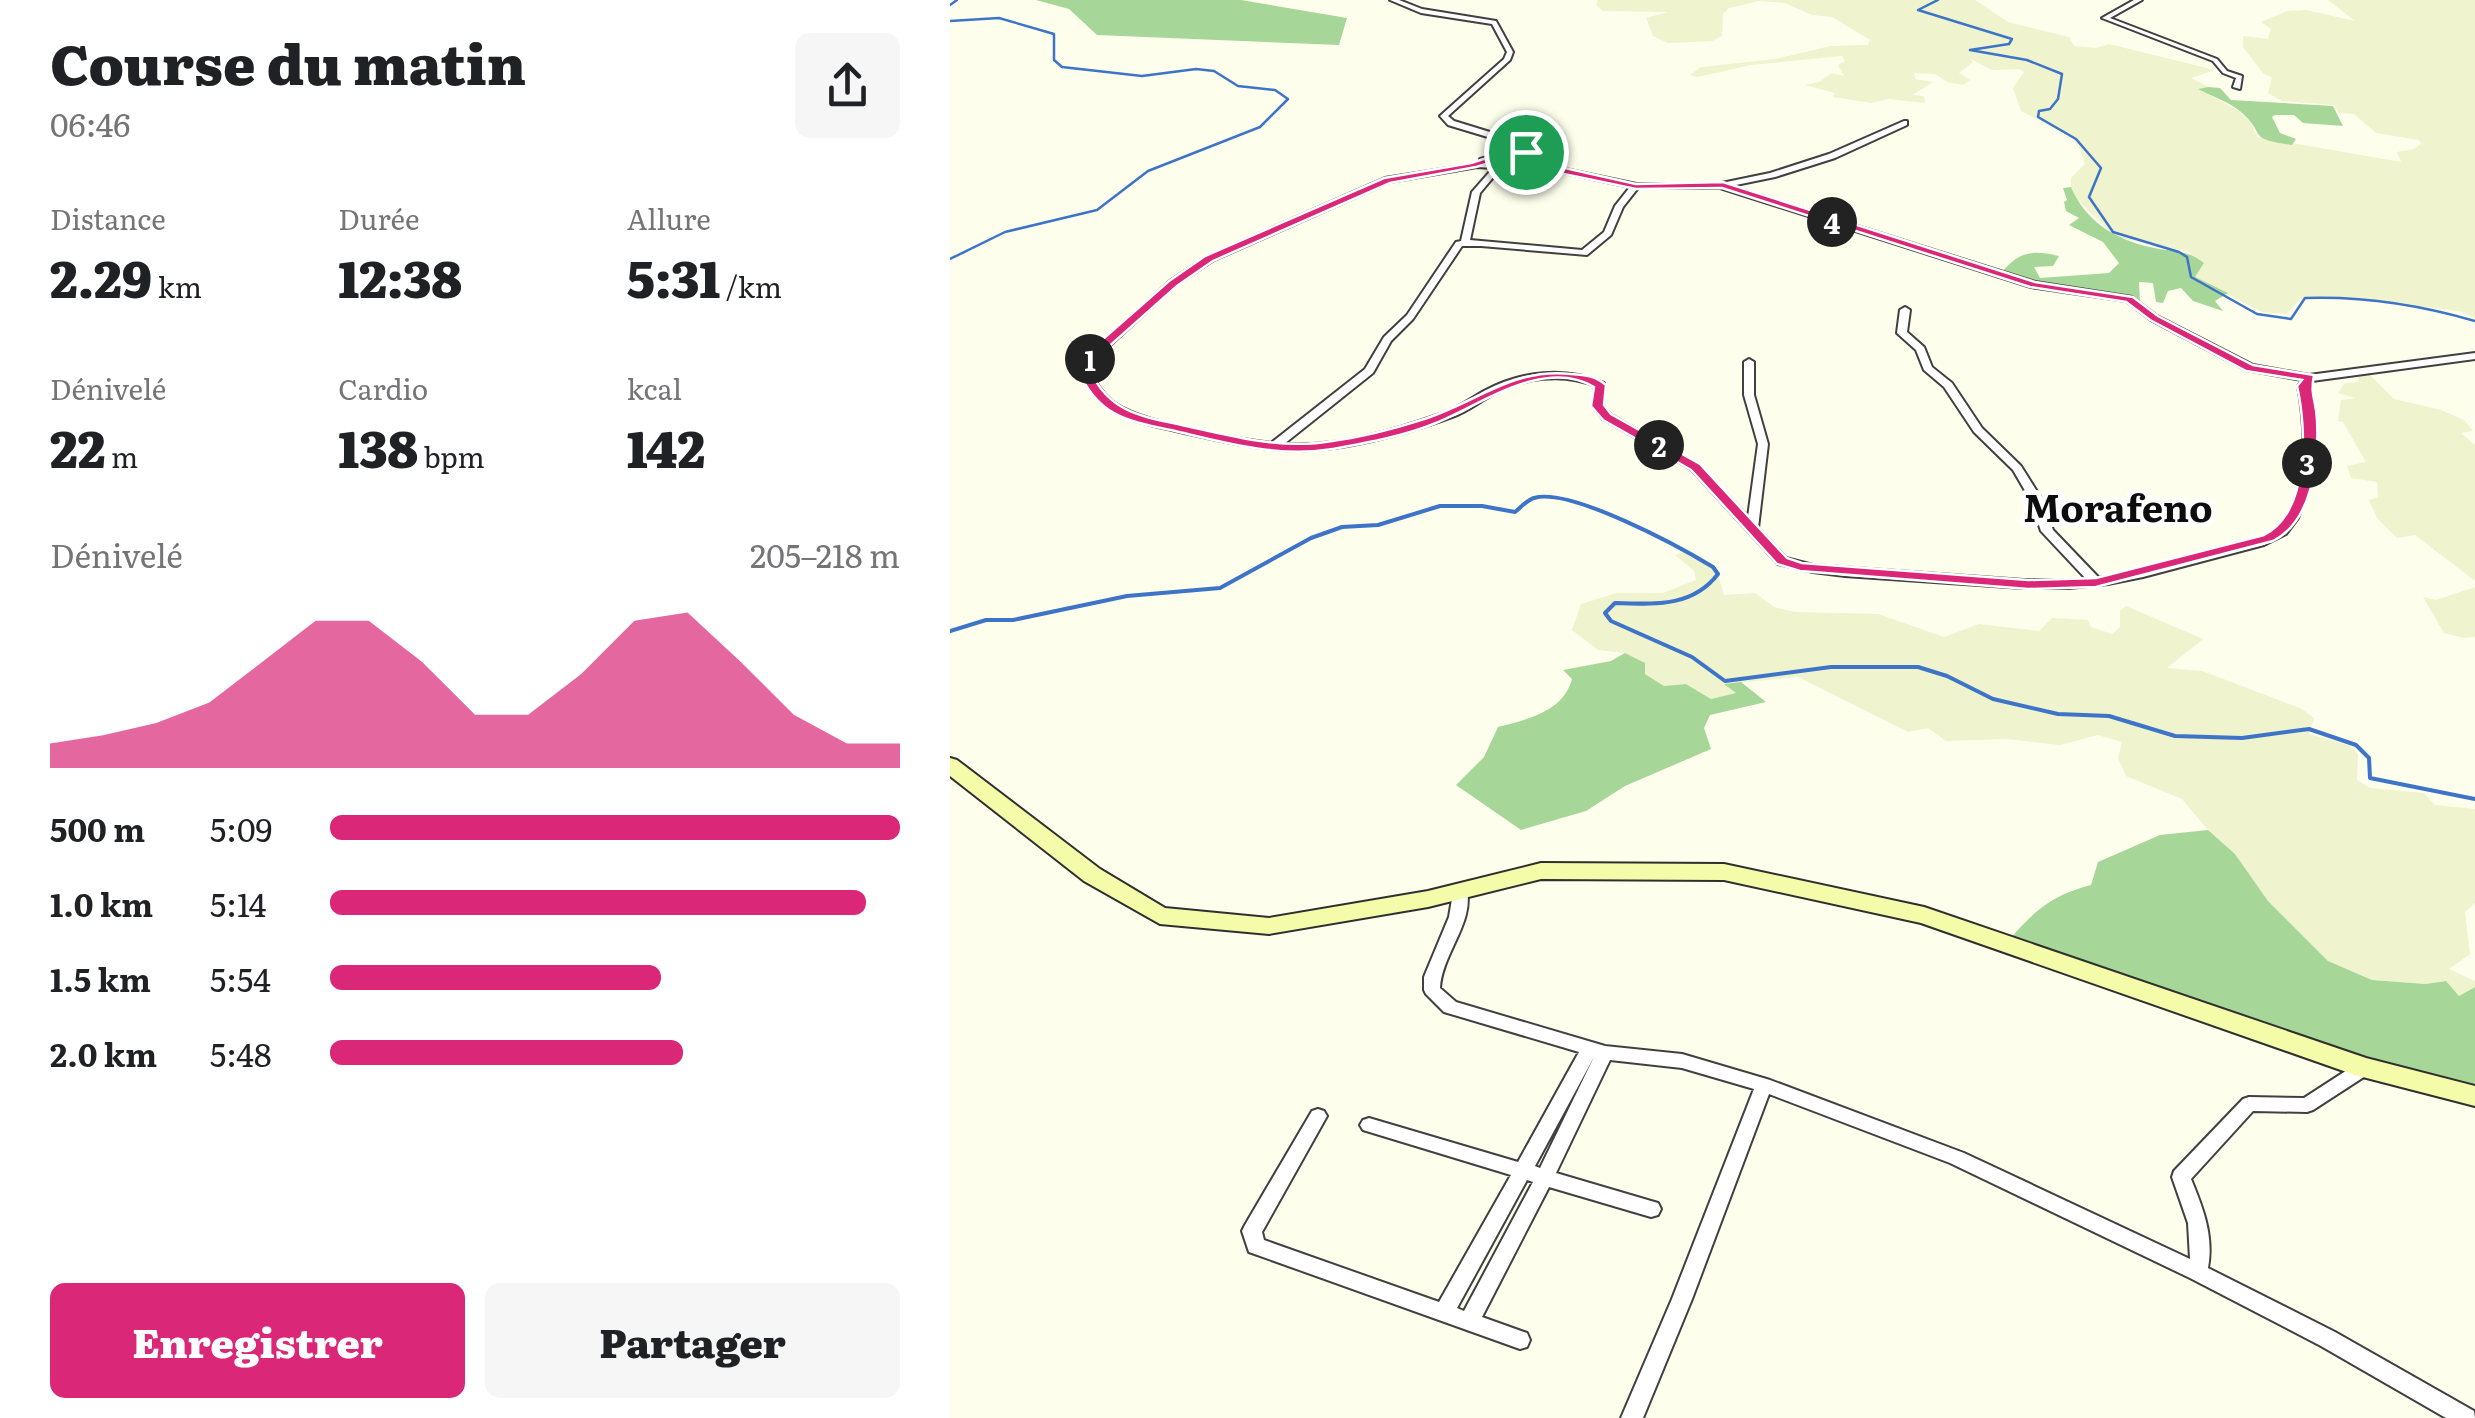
<!DOCTYPE html>
<html lang="fr">
<meta charset="utf-8">
<style>
body{margin:0;font-family:Literata,serif;background:#f6f6f6;color:#202124;height:100vh;display:flex;flex-direction:column;font-size:38px;white-space:nowrap}
*{box-sizing:border-box;margin:0}
p{font-size:32px;color:#757577}
.icon{flex:none;width:55px;height:55px;fill:none;stroke:currentColor;stroke-width:2;stroke-linecap:round;stroke-linejoin:round}
.map{position:relative;flex:1;overflow:hidden}
.panel{display:flex;flex-direction:column;background:#fff;width:950px}
.panel>*{flex:none}
.pin{position:absolute;display:grid;place-items:center;width:85px;height:85px;color:#fff;margin:-42px;border:5px solid #fff;border-radius:50%;box-shadow:0 2px 10px #0007}
.km{position:absolute;width:50px;height:50px;margin:-25px;border-radius:50%;background:#222;color:#fff;font-size:28px;line-height:50px;text-align:center}
.round{display:grid;place-items:center;flex:none;width:105px;height:105px;border-radius:15px;background:#f6f6f6}
.head{display:flex;align-items:center;justify-content:space-between;height:170px;padding:0 50px}
h1{font-size:55px;font-weight:800;line-height:75px}
.metrics{display:grid;grid-template-columns:repeat(3,1fr);gap:15px;height:170px;padding:10px 50px}
.metrics div{display:grid;align-content:center}
.metrics b{font-size:50px;font-weight:800}
.metrics small{font-size:28px;font-weight:400}
.metrics p{font-size:28px}
.chart{height:280px;padding:20px 50px}
.chart p{display:flex;justify-content:space-between}
.chart svg{width:100%;height:180px;margin-top:10px;fill:#db2777;opacity:.7}
.button{display:flex;gap:20px;margin-top:auto;padding:20px 50px}
.button a{flex:1;height:115px;border-radius:15px;background:#db2777;color:#fff;font-size:40px;font-weight:800;line-height:115px;text-align:center}
.button a+a{background:#f6f6f6;color:#202124}
ul{padding:0 50px;list-style:none;font-size:32px}
li{display:grid;grid-template-columns:160px 120px 1fr;align-items:center;height:75px}
li i{height:25px;border-radius:12px;background:#db2777}
main{display:flex;flex:1;min-height:0}
.map>svg:first-child{display:block}
.farmland{fill:#eff3ce}
.forest{fill:#a7d798}
.lines{fill:none;stroke-linecap:round;stroke-linejoin:round}
.stream-far1{stroke:#3d74c8;stroke-width:2.5}
.stream{stroke:#3d74c8;stroke-width:4}
.street-casing{stroke:#404040;stroke-width:4}
.secondary-casing{stroke:#2f2f2f;stroke-width:4}
.street{fill:#fff;fill-rule:evenodd}
.secondary{fill:#f4fcaa;fill-rule:evenodd}
.route{fill:#db2777;stroke:#fff;stroke-width:2.5;fill-rule:evenodd}
.labels{text-anchor:middle;stroke-width:10;stroke-linejoin:round;paint-order:stroke}
.district-label{font-size:38px;font-weight:bold;fill:#0d0d0d;stroke:#fff}
</style>
<main>
<section class="panel">
<div class="head"><div><h1>Course du matin</h1><p>06:46</p></div><a class="round"><svg class="icon" aria-label="share" viewBox="0 0 24 24"><path d="M12 15V3M7 8l5-5 5 5M5 13v7h14v-7"/></svg></a></div>
<div class="metrics">
<div><p>Distance</p><b>2.29<small> km</small></b></div>
<div><p>Durée</p><b>12:38</b></div>
<div><p>Allure</p><b>5:31<small> /km</small></b></div>
</div>
<div class="metrics">
<div><p>Dénivelé</p><b>22<small> m</small></b></div>
<div><p>Cardio</p><b>138<small> bpm</small></b></div>
<div><p>kcal</p><b>142</b></div>
</div>
<div class="chart"><p><span>Dénivelé</span>205–218 m</p>
<svg viewBox="0 0 160 44" preserveAspectRatio="none"><path d="M0 44V38L10 36L20 33L30 28L40 18L50 8L60 8L70 18L80 31L90 31L100 21L110 8L120 6L130 18L140 31L150 38L160 38V44z"/></svg>
</div>
<ul>
<li><b>500 m</b>5:09<i style="width:100%"></i></li>
<li><b>1.0 km</b>5:14<i style="width:94%"></i></li>
<li><b>1.5 km</b>5:54<i style="width:58%"></i></li>
<li><b>2.0 km</b>5:48<i style="width:62%"></i></li>
</ul>
<div class="button"><a>Enregistrer</a><a>Partager</a></div>
</section>
<div class="map">
<svg width="1525" height="1418" viewBox="0 0 1525 1418">
<rect width="100%" height="100%" fill="#fefeed"/>
<g class="farmland">
<path d="M648,0H1025L1058,22L1119,37L1124,46L1146,48L1159,44L1265,70L1241,78L1258,87L1249,89L1289,111L1301,123L1307,137L1451,162L1447,152L1464,149L1471,144L1469,140L1426,133L1404,114L1389,113L1384,105L1332,101L1318,93L1322,78L1313,73L1293,47V36L1318,39L1321,29L1311,22L1337,11L1356,10L1405,21L1378,0H1525V318L1509,311L1388,297L1350,299L1336,314L1312,312L1244,277L1240,252L1165,237L1126,198L1121,187V178L1135,164L1130,149L1122,137L1071,111L1063,88L1074,72L1069,69L1042,70L1021,59L1023,62L1009,73L1020,80L1013,85L997,82L985,74L964,73L965,79L983,82L962,95L974,96L975,103L938,99L922,103L883,97L885,93L855,85L869,82L882,73L894,76L888,65L895,61L892,56L801,65L747,77L740,75L751,67L826,59L880,46L918,45L920,40L882,17L862,15L835,3L809,1L779,8L773,14L772,36L762,41L718,43L703,36L696,18L718,12L653,11L646,5Z"/>
<path d="M1407,373L1419,374L1444,399L1491,410L1514,420L1523,431L1511,433L1525,445V581L1465,535L1447,538L1427,518L1419,500L1428,497L1427,482L1401,478L1397,466L1416,462L1393,422L1388,421L1391,400L1405,398L1388,393L1395,383L1409,382Z"/>
<path d="M733,552L767,571L774,595L805,593L824,607L845,612L928,614L994,637L1029,624L1089,631L1102,618L1138,620L1141,627L1162,634L1170,627V611L1176,606L1253,639L1217,668L1252,671L1350,708L1364,718L1359,734L1399,745L1408,754L1407,780L1420,788L1474,793L1485,805L1525,809V903L1515,912L1520,954L1499,969L1525,981V987L1509,996L1495,981L1475,984L1422,980L1378,961L1318,901L1285,854L1258,830L1232,799L1176,776L1168,758L1172,742L1148,735L1110,745L1056,739L996,741L978,728L958,732L848,677L776,684L788,693L761,699L736,684L714,686L695,674L694,663L675,653L648,650L622,630L631,604L667,593H713L746,580L744,571L725,555Z"/>
<path d="M1525,587V637L1514,638L1494,633L1473,597L1486,600Z"/>
</g>
<g class="forest">
<path d="M86,0H291L397,18L389,45L147,35L119,9Z"/>
<path d="M1258,87L1270,88L1281,100L1383,106L1393,126L1353,123L1344,115H1325L1322,117L1330,133L1346,139L1342,145C1295,138 1318,136 1291,112C1280,102 1261,96 1248,89Z"/>
<path d="M1121,187C1137,225 1171,242 1209,249C1228,252 1239,251 1254,263L1245,277L1278,293L1265,301L1273,311L1243,301L1231,288L1218,291L1213,303L1206,302L1203,283L1189,282L1190,301L1104,287L1052,272C1070,251 1082,250 1109,256L1103,266L1084,267L1090,278L1159,273L1169,263L1153,242L1119,225L1129,218L1116,211L1114,202L1117,200L1113,188Z"/>
<path d="M675,653L695,663V674L714,686L736,684L761,699L786,693L774,684L791,682L816,702L760,715L754,728L761,749L675,786L636,811L571,830L506,785L534,757L548,727C578,719 613,712 622,679L613,670L661,661Z"/>
<path d="M1258,830L1285,854L1318,901L1378,961L1422,980L1475,984L1496,981L1509,996L1525,987V1088L1474,1079L1060,939C1086,909 1103,895 1141,885L1148,862L1210,835Z"/>
</g>
<g class="lines">
<g class="stream-far1">
<path d="M988,0L968,10L1062,39L1059,44L1020,50L1077,60L1112,74L1108,99L1100,109L1089,111L1088,117L1126,139L1151,168L1139,197L1163,232L1229,252L1237,257L1241,277L1307,314L1341,319L1355,298C1412,296 1470,305 1525,321"/>
<path d="M0,5L7,0"/>
<path d="M0,21L49,18L104,34V60L112,67L192,76L246,69L264,71L288,86L325,90L338,99L310,127L198,171L147,210L55,232L0,259"/>
</g>
<path class="stream" d="M0,631L36,620H63L177,596L270,588L361,538L392,527L428,525L490,506H532L565,512C570,508 577,500 584,498C620,487 730,547 763,567L768,574C742,608 703,604 665,603L655,613L661,621L742,657L775,681L881,667H968L997,676L1043,699L1108,714L1159,716L1225,736L1292,738L1359,729L1406,745L1419,758L1420,778L1525,799"/>
<g class="street-casing">
<g id="street">
<path d="M440,0H449L472,9L546,21L563,52L560,60L498,116L504,121L569,141L606,164V167L686,184L762,185L820,173L879,154L954,121H957V125L885,158L825,177L781,186L1085,282L1182,297L1207,316L1303,365L1359,375L1525,353V359L1362,381L1358,386L1364,441L1361,483L1348,518L1336,534L1314,545L1193,577L1158,584L1119,588H1073L895,576L863,572L828,564L741,469L653,419L643,406L645,386C612,372 573,378 542,395C529,402 517,412 502,417C464,431 424,442 384,448C330,456 279,443 226,431C179,420 152,416 129,369L137,356L220,281L256,257L435,178L530,163V159L554,153L561,144L498,125L490,116L554,59L557,52L542,24L471,13ZM567,147L595,165L535,163L560,157ZM527,167L543,168L522,192L511,241L506,242L457,315L434,337L415,369L321,443C284,438 189,423 162,401C151,392 145,381 139,369L146,358L226,285L262,261L440,182ZM551,168L596,169L680,187L665,206L654,232L632,250L520,240L530,193ZM688,188H770L1081,287L1176,301L1201,320L1296,370L1352,380L1348,386C1355,424 1362,509 1322,532C1302,544 1277,546 1255,552C1220,561 1185,573 1149,578L1103,530L1093,501L1071,466L1032,428L1002,383L982,367L974,347L957,332L960,310L955,307L950,310L947,333L966,350L974,370L994,387L1024,432L1063,470L1081,501L1091,531L1137,580H1073L863,565L836,558L808,528L818,444L804,395V362L799,359L794,362V395L808,444L798,517L749,465L661,415L653,406L654,383C615,366 571,371 534,391C520,399 508,408 493,413C443,431 387,447 334,444L423,373L441,341L463,319L512,246H531L637,255L661,235L673,207Z"/>
<path d="M1184,0H1192L1160,18L1267,59L1277,71L1292,76L1290,89L1283,87L1286,78L1273,73L1263,61L1152,18Z"/>
<path d="M510,885L516,887C526,921 492,953 490,988L506,1002L655,1046L732,1054L820,1080L1014,1153L1240,1259L1238,1223L1222,1177L1224,1171L1293,1099L1299,1097L1354,1098L1408,1063L1414,1061L1420,1063L1423,1068L1420,1073L1363,1110L1357,1112L1303,1111L1241,1179C1253,1208 1264,1236 1258,1268L1385,1332L1524,1411L1525,1418H1496L1371,1346L1240,1278L1000,1163L819,1094L742,1299L693,1418H671L722,1299L804,1089L732,1068L660,1060L606,1173L701,1201L708,1203L711,1209L708,1215L701,1217L599,1187L532,1317L577,1333L580,1340L577,1347L570,1349L299,1252L292,1231L295,1225L362,1111L368,1109L374,1111L377,1116L312,1232L314,1240L489,1302L561,1175L413,1130L410,1125L413,1120L419,1118L568,1162L629,1052L494,1012L476,994L474,990V977L499,917L504,887ZM644,1057L590,1168L585,1166ZM577,1180L583,1182L514,1311L507,1308Z"/>
</g>
</g>
<g class="secondary-casing">
<path id="secondary" d="M0,758L7,760L150,869L215,908L319,918L478,891L591,863L774,864L974,907L1416,1058L1525,1086V1106L1405,1075L971,923L774,880L591,879L478,907L319,934L210,924L134,881L0,776Z"/>
</g>
<use href="#street" class="street"/>
<use href="#secondary" class="secondary"/>
</g>
<path class="route" d="M563,141L615,168L686,184L773,182L1085,282L1183,297L1208,316L1303,365L1364,375C1360,397 1366,398 1367,420C1369,460 1363,521 1323,541L1146,587L1078,589L850,571L827,564L741,470L653,420L641,406L644,387C594,357 531,405 486,423C455,436 416,443 383,449C329,458 276,443 225,431C178,421 148,417 128,370L137,353L219,281L255,256L434,178L521,163L553,153ZM566,149L609,173L686,189L772,188L1080,287L1176,302L1200,320L1296,371L1352,380L1347,386C1357,430 1359,512 1314,535L1146,578L1078,580L852,563L837,558L750,464L661,414L654,405L656,385C646,376 636,375 621,374C563,367 524,404 471,420C443,429 412,437 382,441C331,450 281,436 232,425C190,416 159,412 140,370L146,358L227,286L263,261L440,183L526,167L560,157Z"/>
<g class="labels">
<g class="district-label">
<text x="1168" y="522">Morafeno</text>
</g>
</g>
</svg>
<div class="pin" style="left:576px;top:152px;background:#1e9e55"><svg class="icon" aria-label="arrive" viewBox="0 0 24 24"><path d="M6 21V4h12l-3 4 3 4H6"/></svg></div>
<b class="km" style="left:140px;top:359px">1</b>
<b class="km" style="left:709px;top:445px">2</b>
<b class="km" style="left:1357px;top:463px">3</b>
<b class="km" style="left:882px;top:222px">4</b>
</div>
</main>
